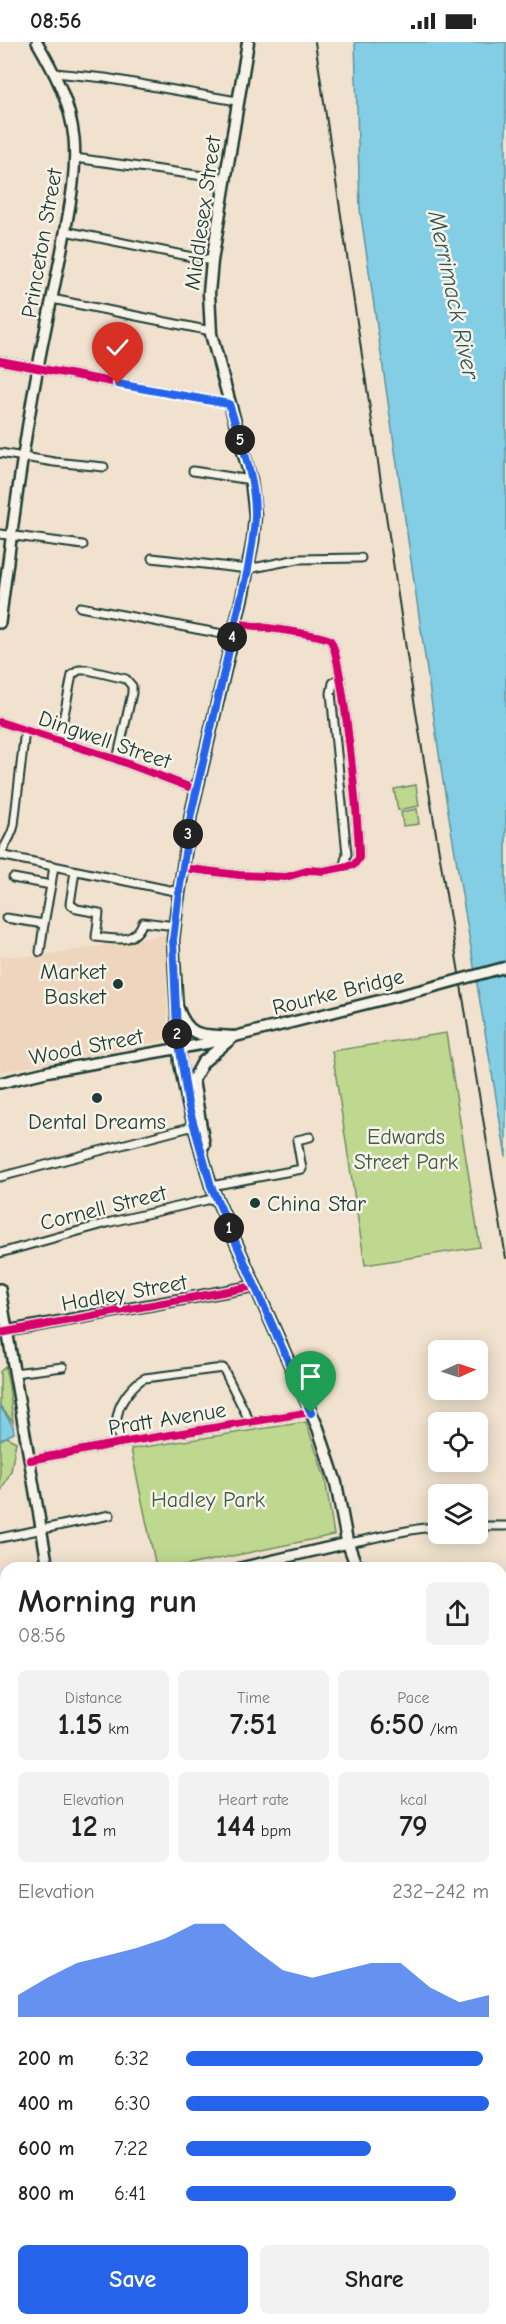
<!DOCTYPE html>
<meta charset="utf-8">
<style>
body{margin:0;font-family:"Comic Neue",sans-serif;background:#f2f2f2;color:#222;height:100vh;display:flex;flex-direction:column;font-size:22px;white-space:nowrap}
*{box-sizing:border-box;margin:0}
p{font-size:20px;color:#767676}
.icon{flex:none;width:33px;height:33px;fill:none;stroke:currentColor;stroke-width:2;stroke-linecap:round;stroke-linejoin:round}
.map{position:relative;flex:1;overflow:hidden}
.side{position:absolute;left:0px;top:1520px;width:507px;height:764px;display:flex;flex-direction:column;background:#fff;border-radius:18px 18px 0 0;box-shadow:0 3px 15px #0003}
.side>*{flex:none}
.needle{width:39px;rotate:87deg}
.controls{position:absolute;left:428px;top:1298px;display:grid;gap:12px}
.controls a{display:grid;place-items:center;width:60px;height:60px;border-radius:9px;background:#fff;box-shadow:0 3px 15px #0003;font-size:30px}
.pin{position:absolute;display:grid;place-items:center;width:51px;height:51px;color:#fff;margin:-62px -26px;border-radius:50% 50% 50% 0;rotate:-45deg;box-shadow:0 0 6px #0007}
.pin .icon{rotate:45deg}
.km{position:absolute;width:30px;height:30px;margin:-15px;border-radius:50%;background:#222;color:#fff;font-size:16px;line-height:30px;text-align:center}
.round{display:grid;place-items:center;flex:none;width:63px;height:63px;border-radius:9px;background:#f2f2f2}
.summary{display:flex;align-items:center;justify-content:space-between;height:102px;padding:0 18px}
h1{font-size:33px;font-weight:700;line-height:45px}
.metrics{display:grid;grid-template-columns:repeat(3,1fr);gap:9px;height:102px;padding:6px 18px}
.metrics div{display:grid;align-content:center;border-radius:9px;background:#f2f2f2;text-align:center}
.metrics b{font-size:30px;font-weight:700}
.metrics small{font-size:16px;font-weight:400}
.metrics p{font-size:16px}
.chart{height:168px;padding:12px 18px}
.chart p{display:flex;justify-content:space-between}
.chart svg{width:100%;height:108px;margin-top:6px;fill:#2563eb;opacity:.7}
.cta{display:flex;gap:12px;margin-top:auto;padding:12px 18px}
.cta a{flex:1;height:69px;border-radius:9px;background:#2563eb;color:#fff;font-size:24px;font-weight:700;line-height:69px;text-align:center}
.cta a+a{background:#f2f2f2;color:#222}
ul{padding:0 18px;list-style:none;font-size:20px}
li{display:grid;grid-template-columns:96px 72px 1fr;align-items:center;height:45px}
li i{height:15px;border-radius:8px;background:#2563eb}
.status{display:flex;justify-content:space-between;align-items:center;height:42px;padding:0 30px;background:#fff;direction:ltr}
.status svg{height:16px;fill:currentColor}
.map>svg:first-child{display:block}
.built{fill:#edd6bd}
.green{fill:#bed88f;stroke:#6e8a62;stroke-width:1.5}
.water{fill:#84cee5;stroke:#5c949e;stroke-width:1.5}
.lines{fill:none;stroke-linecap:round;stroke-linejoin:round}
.street-casing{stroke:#1f3d34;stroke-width:11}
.secondary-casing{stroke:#1f3d34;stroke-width:14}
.primary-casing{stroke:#1f3d34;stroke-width:15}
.street{stroke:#f7f3e8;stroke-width:7}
.secondary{stroke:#f7f3e8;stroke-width:9}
.primary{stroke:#f7f3e8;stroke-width:10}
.rail{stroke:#1f3d34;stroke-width:2}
.secondary-bridge-casing{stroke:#1f3d34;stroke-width:14;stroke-linecap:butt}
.secondary-bridge{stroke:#f7f3e8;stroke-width:9}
.cycleway-casing{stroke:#f7f3e8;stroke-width:11}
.cycleway{stroke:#d6006c;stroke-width:8}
.route-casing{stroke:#fff;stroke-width:12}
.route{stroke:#2563eb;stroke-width:8}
.poi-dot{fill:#1f3d34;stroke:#f7f3e8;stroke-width:2}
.labels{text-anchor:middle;stroke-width:5;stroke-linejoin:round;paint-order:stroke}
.street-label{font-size:22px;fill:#1f3d34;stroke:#f7f3e8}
.poi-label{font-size:22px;fill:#1f3d34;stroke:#f7f3e8;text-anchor:end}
.park-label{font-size:22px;fill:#3f5c46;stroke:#f7f3e8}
.water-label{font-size:24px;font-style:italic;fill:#335a57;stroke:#f7f3e8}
</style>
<div class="status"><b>08:56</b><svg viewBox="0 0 49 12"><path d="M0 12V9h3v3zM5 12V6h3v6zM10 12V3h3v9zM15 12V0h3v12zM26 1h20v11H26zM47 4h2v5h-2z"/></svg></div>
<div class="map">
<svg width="506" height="2282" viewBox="0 0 506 2282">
<rect width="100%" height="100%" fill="#f1e2cf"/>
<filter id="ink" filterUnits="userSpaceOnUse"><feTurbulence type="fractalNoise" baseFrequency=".0167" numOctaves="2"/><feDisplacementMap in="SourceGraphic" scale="12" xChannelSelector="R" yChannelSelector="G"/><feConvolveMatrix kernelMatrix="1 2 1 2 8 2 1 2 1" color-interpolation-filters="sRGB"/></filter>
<g filter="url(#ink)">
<path class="built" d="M165,893L168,995L166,998L0,1030V914H38Z"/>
<g class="green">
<path d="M416,743L419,764L398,768L394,747Z"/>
<path d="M417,767L419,782L403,784L401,770Z"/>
<path d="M446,991L480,1205L365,1223L332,1009Z"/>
<path d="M5,1324L9,1344L13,1380L0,1364V1330Z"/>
<path d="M306,1380L325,1436L334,1493L179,1525H156L131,1407Z"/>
<path d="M6,1395L16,1400L11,1429L0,1451V1398Z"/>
<path d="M0,2142L6,2152V2188L0,2190Z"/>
</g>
<g class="water">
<path d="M355,0H506V1115L443,739L360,167Z"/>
<path d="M0,1364L13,1384L14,1391L0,1398Z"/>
</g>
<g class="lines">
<g class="street-casing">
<g id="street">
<path d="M55,31L105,36L237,59"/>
<path d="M75,116L225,137"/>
<path d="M65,189L212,219"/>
<path d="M52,257L211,289"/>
<path d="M0,319L229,362"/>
<path d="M0,411L54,420L104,425"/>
<path d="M193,429L251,438"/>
<path d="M0,492L83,503"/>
<path d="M152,516L248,527L298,517L361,516"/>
<path d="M80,565L233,594"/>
<path d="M340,635L333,641L331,651L347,812L343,825"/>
<path d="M0,680L115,717L197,748"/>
<path d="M59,698L72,633L79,628H88L126,637L132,644V651L117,718"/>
<path d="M0,813L179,850"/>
<path d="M1,814C4,802 12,795 14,783L25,688"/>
<path d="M183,826L239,833L286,835L310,828L323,829L354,823L359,816C360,791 342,609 330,598C326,593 250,584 236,581"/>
<path d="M75,829L70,862L77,867L99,871L96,895C117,897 134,903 143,880L175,884"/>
<path d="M13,836L51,843L44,882"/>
<path d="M51,843L54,824"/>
<path d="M6,876L44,882L40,910"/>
<path d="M0,1135L194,1084"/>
<path d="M211,1144L302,1127L297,1098L310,1095"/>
<path d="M0,1211L111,1180L216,1156"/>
<path d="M14,1331L63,1325"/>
<path d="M120,1401C118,1391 115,1380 118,1371C120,1359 135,1340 145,1336L223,1326L250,1380"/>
<path d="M30,1418L120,1401L311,1370"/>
<path d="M477,1484H506"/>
<path d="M0,1496L110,1473"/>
<path d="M348,1501C379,1496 407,1486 438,1485"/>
<path d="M501,1599L506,1596"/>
<path d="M0,1642L6,1641"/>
<path d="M501,1661L506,1659"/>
<path d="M0,1741L6,1739"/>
<path d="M0,1824L6,1821"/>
<path d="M501,1865L506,1862"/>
<path d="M501,1929L506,1926"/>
<path d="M0,2063L6,2060"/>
<path d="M0,2198L6,2196"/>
<path d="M501,2213L506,2212"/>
<path d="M194,2282L215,2277"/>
</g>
</g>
<g class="secondary-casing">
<g id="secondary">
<path d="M0,581C11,496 22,410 38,325C46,282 56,239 64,196C70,163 77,130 74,96C70,60 55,31 37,0"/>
<path d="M0,1041L50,1029L209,1001L429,946"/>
<path d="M0,1247L48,1526"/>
<path d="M7,1289L255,1244"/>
<path d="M240,1526L348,1501"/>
<path d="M0,1576L6,1575"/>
<path d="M0,1905L6,1903"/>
<path d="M0,2129L6,2140"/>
<path d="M83,2277L85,2282"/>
<path d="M219,2277L220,2282"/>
</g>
</g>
<g class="primary-casing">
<g id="primary">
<path d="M248,0L212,219L209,251L211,292L251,438L255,473L253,498L243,551L191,772L177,865L173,898L180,1021L188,1062L211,1144L318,1386L336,1441L347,1499L357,1526"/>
<path d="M178,967C190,999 205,992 233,995"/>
<path d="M204,1103L193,1038L203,1020L233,995"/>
<path d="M501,1786L506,1795"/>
</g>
</g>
<use href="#street" class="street"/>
<use href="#secondary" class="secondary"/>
<use href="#primary" class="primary"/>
<path class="rail" d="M315,0L411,640L506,1216"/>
<g class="secondary-bridge-casing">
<path id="secondary-bridge" d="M429,946L506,925"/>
</g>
<use href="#secondary-bridge" class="secondary-bridge"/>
<g class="cycleway-casing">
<g id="cycleway">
<path d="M0,319L229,362"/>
<path d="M0,680L115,717L197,748"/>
<path d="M183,826L239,833L286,835L310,828L323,829L354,823L359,816C360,791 342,609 330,598C326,593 250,584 236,581"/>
<path d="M0,1291L255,1244"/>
<path d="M30,1418L120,1401L311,1370"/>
</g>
</g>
<use href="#cycleway" class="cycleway"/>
</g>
</g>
<g class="lines" filter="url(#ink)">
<g class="route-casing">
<path id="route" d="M118,342L229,362C240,397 255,434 255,471C255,490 251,508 248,527L191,772L179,850L173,898L177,988L188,1062L211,1144L311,1371"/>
</g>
<use href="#route" class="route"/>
</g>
<g class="poi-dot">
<circle cx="118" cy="942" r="6"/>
<circle cx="97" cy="1056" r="6"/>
<circle cx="255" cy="1161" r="6"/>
</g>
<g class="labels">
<g class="street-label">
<text transform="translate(202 171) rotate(-82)" y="8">Middlesex Street</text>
<text transform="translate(41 201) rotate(-80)" y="8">Princeton Street</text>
<text transform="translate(105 697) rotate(19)" y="8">Dingwell Street</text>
<text transform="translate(338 949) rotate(-14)" y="8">Rourke Bridge</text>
<text transform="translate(86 1004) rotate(-11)" y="8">Wood Street</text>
<text transform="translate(103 1165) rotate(-14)" y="8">Cornell Street</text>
<text transform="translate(124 1250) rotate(-10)" y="8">Hadley Street</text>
<text transform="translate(167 1376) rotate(-9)" y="8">Pratt Avenue</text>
</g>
<g class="poi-label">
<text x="106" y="937">Market<tspan x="106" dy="25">Basket</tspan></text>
<text x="97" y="1087" text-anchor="middle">Dental Dreams</text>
<text x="267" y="1169" text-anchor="start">China Star</text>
</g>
<g class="park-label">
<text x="406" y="1102">Edwards<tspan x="406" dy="25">Street Park</tspan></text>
<text x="208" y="1465">Hadley Park</text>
</g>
<g class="water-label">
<text transform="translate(454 253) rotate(78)" y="8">Merrimack River</text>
</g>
</g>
</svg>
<div class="controls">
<a><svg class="needle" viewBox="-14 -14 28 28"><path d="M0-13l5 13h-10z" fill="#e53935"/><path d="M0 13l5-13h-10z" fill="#767676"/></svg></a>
<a><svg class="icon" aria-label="locate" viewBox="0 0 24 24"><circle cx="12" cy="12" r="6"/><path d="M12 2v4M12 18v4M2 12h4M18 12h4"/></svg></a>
<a><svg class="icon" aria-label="layers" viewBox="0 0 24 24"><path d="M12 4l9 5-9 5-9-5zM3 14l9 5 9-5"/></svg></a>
</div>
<div class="pin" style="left:311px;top:1371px;background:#1e9e55"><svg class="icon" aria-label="arrive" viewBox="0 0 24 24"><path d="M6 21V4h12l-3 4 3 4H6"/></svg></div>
<div class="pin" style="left:118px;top:342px;background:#d93025"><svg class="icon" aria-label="check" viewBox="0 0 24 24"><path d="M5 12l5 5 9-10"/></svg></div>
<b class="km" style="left:229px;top:1186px">1</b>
<b class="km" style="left:177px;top:992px">2</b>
<b class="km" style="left:188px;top:792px">3</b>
<b class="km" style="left:232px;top:595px">4</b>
<b class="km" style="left:240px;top:398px">5</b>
<section class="side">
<div class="summary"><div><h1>Morning run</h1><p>08:56</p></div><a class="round"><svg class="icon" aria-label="share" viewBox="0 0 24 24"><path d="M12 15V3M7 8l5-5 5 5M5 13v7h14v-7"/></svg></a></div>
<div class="metrics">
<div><p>Distance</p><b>1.15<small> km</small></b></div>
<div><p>Time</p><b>7:51</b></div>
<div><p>Pace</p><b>6:50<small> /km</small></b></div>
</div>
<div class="metrics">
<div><p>Elevation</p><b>12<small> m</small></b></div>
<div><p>Heart rate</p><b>144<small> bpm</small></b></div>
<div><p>kcal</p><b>79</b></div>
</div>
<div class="chart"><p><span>Elevation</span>232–242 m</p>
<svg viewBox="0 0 160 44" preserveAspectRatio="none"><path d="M0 44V35L10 28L20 22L30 19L40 16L50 12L60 6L70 6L80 16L90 25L100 28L110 25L120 22L130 22L140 32L150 38L160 35V44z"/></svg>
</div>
<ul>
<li><b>200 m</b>6:32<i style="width:98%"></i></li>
<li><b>400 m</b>6:30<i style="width:100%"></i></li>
<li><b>600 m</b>7:22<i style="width:61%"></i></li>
<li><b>800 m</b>6:41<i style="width:89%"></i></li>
</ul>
<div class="cta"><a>Save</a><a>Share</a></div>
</section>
</div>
